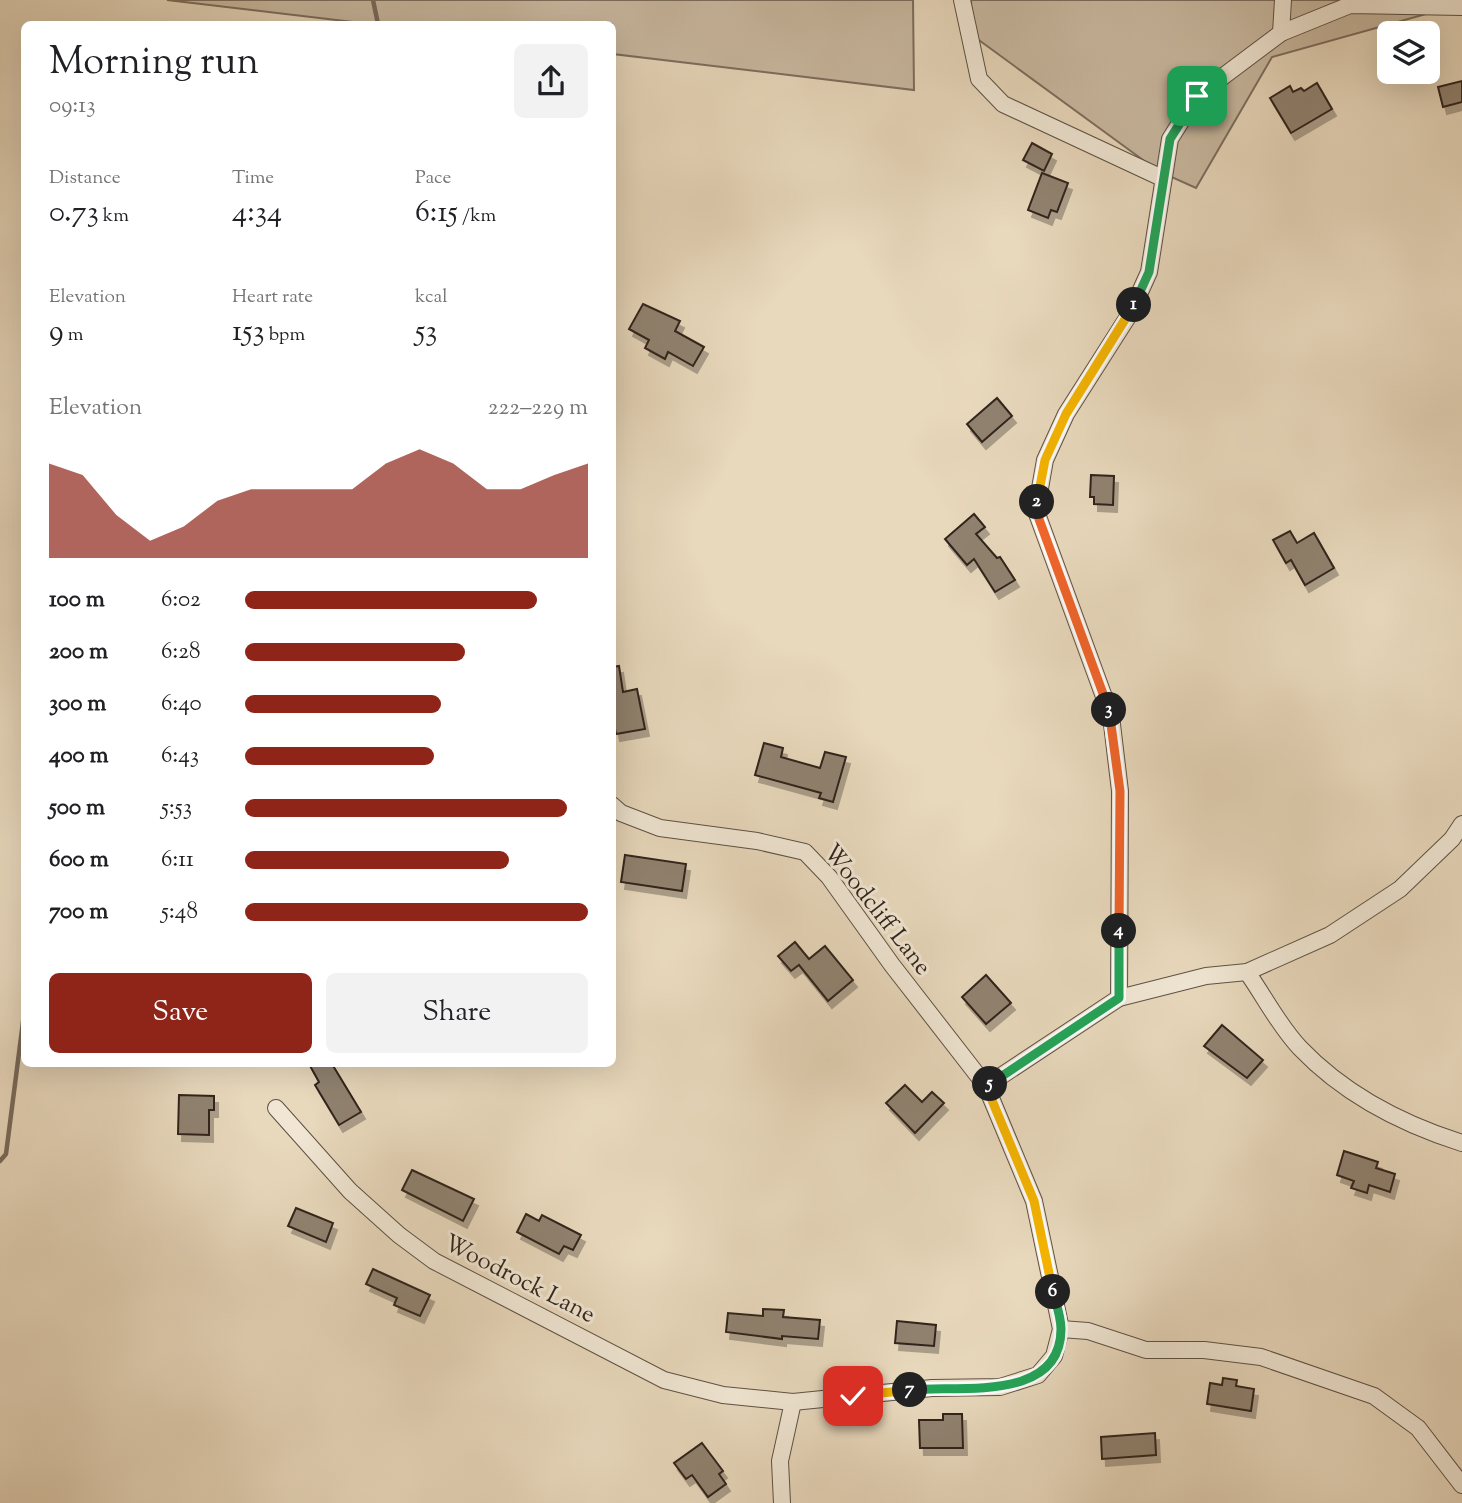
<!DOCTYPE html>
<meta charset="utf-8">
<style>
body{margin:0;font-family:"Sorts Mill Goudy",serif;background:#f2f2f2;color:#202124;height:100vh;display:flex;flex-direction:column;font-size:26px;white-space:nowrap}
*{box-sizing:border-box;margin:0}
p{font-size:23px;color:#757577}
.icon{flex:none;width:38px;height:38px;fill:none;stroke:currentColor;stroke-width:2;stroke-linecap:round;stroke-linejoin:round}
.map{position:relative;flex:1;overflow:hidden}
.panel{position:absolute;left:21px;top:21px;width:595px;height:1046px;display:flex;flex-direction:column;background:#fff;border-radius:10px;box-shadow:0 7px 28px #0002}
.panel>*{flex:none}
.controls{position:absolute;left:1377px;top:21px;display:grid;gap:14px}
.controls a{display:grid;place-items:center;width:63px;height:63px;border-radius:10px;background:#fff;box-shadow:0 7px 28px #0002;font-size:35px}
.pin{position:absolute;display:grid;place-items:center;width:60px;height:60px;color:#fff;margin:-30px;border-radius:14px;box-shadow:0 4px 10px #0006}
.km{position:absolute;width:35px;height:35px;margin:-18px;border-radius:50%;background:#222;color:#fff;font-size:19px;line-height:35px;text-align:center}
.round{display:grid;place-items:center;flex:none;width:74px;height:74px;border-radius:10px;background:#f2f2f2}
.head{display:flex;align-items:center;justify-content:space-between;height:119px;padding:0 28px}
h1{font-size:38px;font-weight:600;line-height:52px}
.metrics{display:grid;grid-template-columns:repeat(3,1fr);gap:10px;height:119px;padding:7px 28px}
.metrics div{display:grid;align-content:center}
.metrics b{font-size:30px;font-weight:600}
.metrics small{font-size:19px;font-weight:400}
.metrics p{font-size:19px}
.chart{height:196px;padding:14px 28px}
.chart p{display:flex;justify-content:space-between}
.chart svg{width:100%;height:126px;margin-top:7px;fill:#8f2418;opacity:.7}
.primary-button{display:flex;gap:14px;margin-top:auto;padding:14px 28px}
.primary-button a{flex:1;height:80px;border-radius:10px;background:#8f2418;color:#fff;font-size:28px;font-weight:600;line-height:80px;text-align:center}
.primary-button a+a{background:#f2f2f2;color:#202124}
ul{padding:0 28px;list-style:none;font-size:23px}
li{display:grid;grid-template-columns:112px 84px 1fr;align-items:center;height:52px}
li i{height:18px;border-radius:9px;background:#8f2418}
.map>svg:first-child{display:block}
.green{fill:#c9b9a1;stroke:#7c6e5e;stroke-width:2}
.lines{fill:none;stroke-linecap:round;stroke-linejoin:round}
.stream{stroke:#796b5c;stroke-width:4.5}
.building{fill:#90826f;stroke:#30241c;stroke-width:2;filter:url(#shadow)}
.minor-casing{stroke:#5e5144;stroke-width:18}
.minor{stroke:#f0e6d3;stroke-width:16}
.split-1-casing{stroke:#fff;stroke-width:14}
.split-2-casing{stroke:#fff;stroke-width:14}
.split-3-casing{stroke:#fff;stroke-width:14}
.split-4-casing{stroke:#fff;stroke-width:14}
.split-5-casing{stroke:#fff;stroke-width:14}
.split-6-casing{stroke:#fff;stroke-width:14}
.split-7-casing{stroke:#fff;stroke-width:14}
.split-8-casing{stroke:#fff;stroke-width:14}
.split-1{stroke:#22a559;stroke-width:9}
.split-2{stroke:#f5b400;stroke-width:9}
.split-3{stroke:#f0652b;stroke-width:9}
.split-4{stroke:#f0652b;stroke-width:9}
.split-5{stroke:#22a559;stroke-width:9}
.split-6{stroke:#f5b400;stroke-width:9}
.split-7{stroke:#22a559;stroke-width:9}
.split-8{stroke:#f5b400;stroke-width:9}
.labels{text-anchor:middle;stroke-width:6;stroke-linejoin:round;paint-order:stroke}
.street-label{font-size:24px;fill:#30241c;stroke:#f0e6d3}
</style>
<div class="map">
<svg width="1462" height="1503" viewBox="0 0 1462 1503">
<defs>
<filter id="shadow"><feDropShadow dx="4" dy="7" stdDeviation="0" flood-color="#0004"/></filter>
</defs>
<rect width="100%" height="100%" fill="#e8d8bc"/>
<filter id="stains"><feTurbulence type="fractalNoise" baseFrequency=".00286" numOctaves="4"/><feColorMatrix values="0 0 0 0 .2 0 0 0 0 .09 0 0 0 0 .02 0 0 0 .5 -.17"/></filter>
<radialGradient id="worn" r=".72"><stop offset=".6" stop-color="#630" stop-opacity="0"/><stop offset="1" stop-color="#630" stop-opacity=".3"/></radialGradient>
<g class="green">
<path d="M167,0H913L914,90L613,54L612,24H370Z"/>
<path d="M971,0H1462V4L1272,57L1196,188L1158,171L972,35Z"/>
</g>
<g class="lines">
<g class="stream">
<path d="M373,0L378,24"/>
<path d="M0,1161L6,1154L24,1014"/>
</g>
</g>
<g class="building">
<path d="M1462,81V102L1443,107L1438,87Z"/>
<path d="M1317,83L1332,109L1291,133L1270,98L1290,86L1293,92L1301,88L1304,91Z"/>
<path d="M1032,143L1052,154L1044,171L1023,160Z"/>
<path d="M1042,173L1068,183L1057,212L1051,210L1048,218L1028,210Z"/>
<path d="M643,304L680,321L675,331L704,347L693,366L668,352L665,359L645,348L649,340L629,329Z"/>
<path d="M997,398L1012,416L982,442L967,424Z"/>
<path d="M1091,475L1114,476L1113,505L1094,504V497H1090Z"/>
<path d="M974,514L985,527L976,534L997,558L1000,557L1015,580L995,592L974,559L967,565L945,539Z"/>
<path d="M1290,531L1297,543L1314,533L1334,568L1305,585L1291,560L1286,563L1273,540Z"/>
<path d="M619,666L623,692L637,689L645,729L616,734L612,714V667Z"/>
<path d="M764,743L783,748L781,757L820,768L825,752L846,757L833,802L819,798L821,793L755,775Z"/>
<path d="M625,855L686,864L682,891L621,882Z"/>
<path d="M795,942L809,959L825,946L853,980L828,1001L799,965L791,971L778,956Z"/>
<path d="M986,975L1011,1003L986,1024L962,997Z"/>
<path d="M1222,1025L1263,1060L1247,1078L1204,1046Z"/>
<path d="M309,1064H332L361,1112L339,1125L315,1085L319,1082Z"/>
<path d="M905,1085L922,1102L932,1092L944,1103L915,1133L886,1103Z"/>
<path d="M179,1095L214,1096V1110H209V1135L178,1134Z"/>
<path d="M1344,1151L1378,1162L1376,1168L1395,1174L1390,1192L1369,1185L1367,1193L1351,1188L1354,1181L1337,1175Z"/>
<path d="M412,1170L474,1199L463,1221L402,1190Z"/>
<path d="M296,1208L333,1223L326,1242L288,1226Z"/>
<path d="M526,1214L539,1221L542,1215L581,1235L573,1250L564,1246L559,1254L517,1232Z"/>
<path d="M373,1269L430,1295L420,1316L394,1305L397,1298L366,1284Z"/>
<path d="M763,1309L784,1310L783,1317L820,1320L818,1339L782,1336V1339L726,1332L728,1313L763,1316Z"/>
<path d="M897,1321L936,1325L934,1346L895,1343Z"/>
<path d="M1223,1378L1237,1380L1236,1386L1254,1389L1251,1411L1207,1404L1210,1383L1222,1385Z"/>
<path d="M943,1414H962L963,1448H920L919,1420H943Z"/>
<path d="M1155,1433L1156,1455L1102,1459L1101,1437Z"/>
<path d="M702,1443L723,1471L719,1474L726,1484L708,1497L692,1475L686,1479L674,1463Z"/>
</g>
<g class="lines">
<g class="minor-casing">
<g id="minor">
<path d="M962,0L979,79L1003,104L1162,178"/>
<path d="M1281,33L1283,0"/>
<path d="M1247,972C1264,996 1279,1026 1300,1048C1343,1093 1402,1124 1462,1143"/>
<path d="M1119,998L1120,791L1111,716L1036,511L1045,460L1066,414L1131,312L1149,272L1170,139L1197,96L1281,33L1350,5L1462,7"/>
<path d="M986,1086L1119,998L1206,976L1247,972L1330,935L1400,889L1452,839L1462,824"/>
<path d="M276,1108L350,1191L399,1235L434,1261L664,1380L723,1395L793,1402L932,1388L1000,1387L1038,1375L1054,1356L1061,1329L1034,1201L986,1086L892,965L829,877L805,852L757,841L660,828L621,813L612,805"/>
<path d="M1061,1329L1088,1331L1146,1350H1204L1261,1357L1374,1396L1418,1428L1462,1485"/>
<path d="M782,1503L780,1461L793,1402"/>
</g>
</g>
<use href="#minor" class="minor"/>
</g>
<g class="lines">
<g class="split-1-casing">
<path id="split-1" d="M1134,305L1149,272L1170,139L1197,96"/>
</g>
<g class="split-2-casing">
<path id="split-2" d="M1037,502L1045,460L1066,414L1134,305"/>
</g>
<g class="split-3-casing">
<path id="split-3" d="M1037,502L1036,511L1109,710"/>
</g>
<g class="split-4-casing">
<path id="split-4" d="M1109,710L1120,791L1119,931"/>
</g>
<g class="split-5-casing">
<path id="split-5" d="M990,1084L1119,998V931"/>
</g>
<g class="split-6-casing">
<path id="split-6" d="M990,1084L986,1086L1034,1201L1053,1292"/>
</g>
<g class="split-7-casing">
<path id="split-7" d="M910,1390C958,1385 1061,1403 1061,1329C1061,1317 1056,1303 1053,1292"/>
</g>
<g class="split-8-casing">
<path id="split-8" d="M853,1396L910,1390"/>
</g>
<use href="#split-1" class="split-1"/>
<use href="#split-2" class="split-2"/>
<use href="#split-3" class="split-3"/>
<use href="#split-4" class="split-4"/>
<use href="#split-5" class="split-5"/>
<use href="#split-6" class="split-6"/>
<use href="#split-7" class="split-7"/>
<use href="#split-8" class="split-8"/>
</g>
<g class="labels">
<g class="street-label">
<text transform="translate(878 909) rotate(52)" y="8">Woodcliff Lane</text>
<text transform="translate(520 1278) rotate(27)" y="8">Woodrock Lane</text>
</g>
</g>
<rect width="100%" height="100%" filter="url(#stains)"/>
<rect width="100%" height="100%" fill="url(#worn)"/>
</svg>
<div class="controls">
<a><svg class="icon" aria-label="layers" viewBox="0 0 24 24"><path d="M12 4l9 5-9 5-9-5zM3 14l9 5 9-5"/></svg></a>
</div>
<div class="pin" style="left:1197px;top:96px;background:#1e9e55"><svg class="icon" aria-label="arrive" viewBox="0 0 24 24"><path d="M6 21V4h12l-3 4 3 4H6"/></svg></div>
<div class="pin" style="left:853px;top:1396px;background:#d93025"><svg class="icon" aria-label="check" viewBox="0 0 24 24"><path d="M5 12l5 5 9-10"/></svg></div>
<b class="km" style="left:1134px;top:305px">1</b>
<b class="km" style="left:1037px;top:502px">2</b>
<b class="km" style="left:1109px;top:710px">3</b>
<b class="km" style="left:1119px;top:931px">4</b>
<b class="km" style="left:990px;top:1084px">5</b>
<b class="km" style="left:1053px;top:1292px">6</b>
<b class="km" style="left:910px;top:1390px">7</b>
<section class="panel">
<div class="head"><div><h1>Morning run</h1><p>09:13</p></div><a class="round"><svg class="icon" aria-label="share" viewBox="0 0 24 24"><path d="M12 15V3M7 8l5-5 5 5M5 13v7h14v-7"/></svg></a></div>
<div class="metrics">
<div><p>Distance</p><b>0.73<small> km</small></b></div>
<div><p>Time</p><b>4:34</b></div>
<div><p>Pace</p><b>6:15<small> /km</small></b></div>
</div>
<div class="metrics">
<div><p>Elevation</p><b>9<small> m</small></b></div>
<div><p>Heart rate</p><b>153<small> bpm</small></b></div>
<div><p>kcal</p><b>53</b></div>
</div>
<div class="chart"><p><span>Elevation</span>222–229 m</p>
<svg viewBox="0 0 160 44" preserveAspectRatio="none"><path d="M0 44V11L10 15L20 29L30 38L40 33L50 24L60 20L70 20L80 20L90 20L100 11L110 6L120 11L130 20L140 20L150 15L160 11V44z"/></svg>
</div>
<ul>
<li><b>100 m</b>6:02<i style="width:85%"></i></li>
<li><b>200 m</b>6:28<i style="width:64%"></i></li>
<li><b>300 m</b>6:40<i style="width:57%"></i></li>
<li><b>400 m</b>6:43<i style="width:55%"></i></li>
<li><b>500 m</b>5:53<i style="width:94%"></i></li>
<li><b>600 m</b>6:11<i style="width:77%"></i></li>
<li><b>700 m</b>5:48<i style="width:100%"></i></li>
</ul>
<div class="primary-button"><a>Save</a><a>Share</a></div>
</section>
</div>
